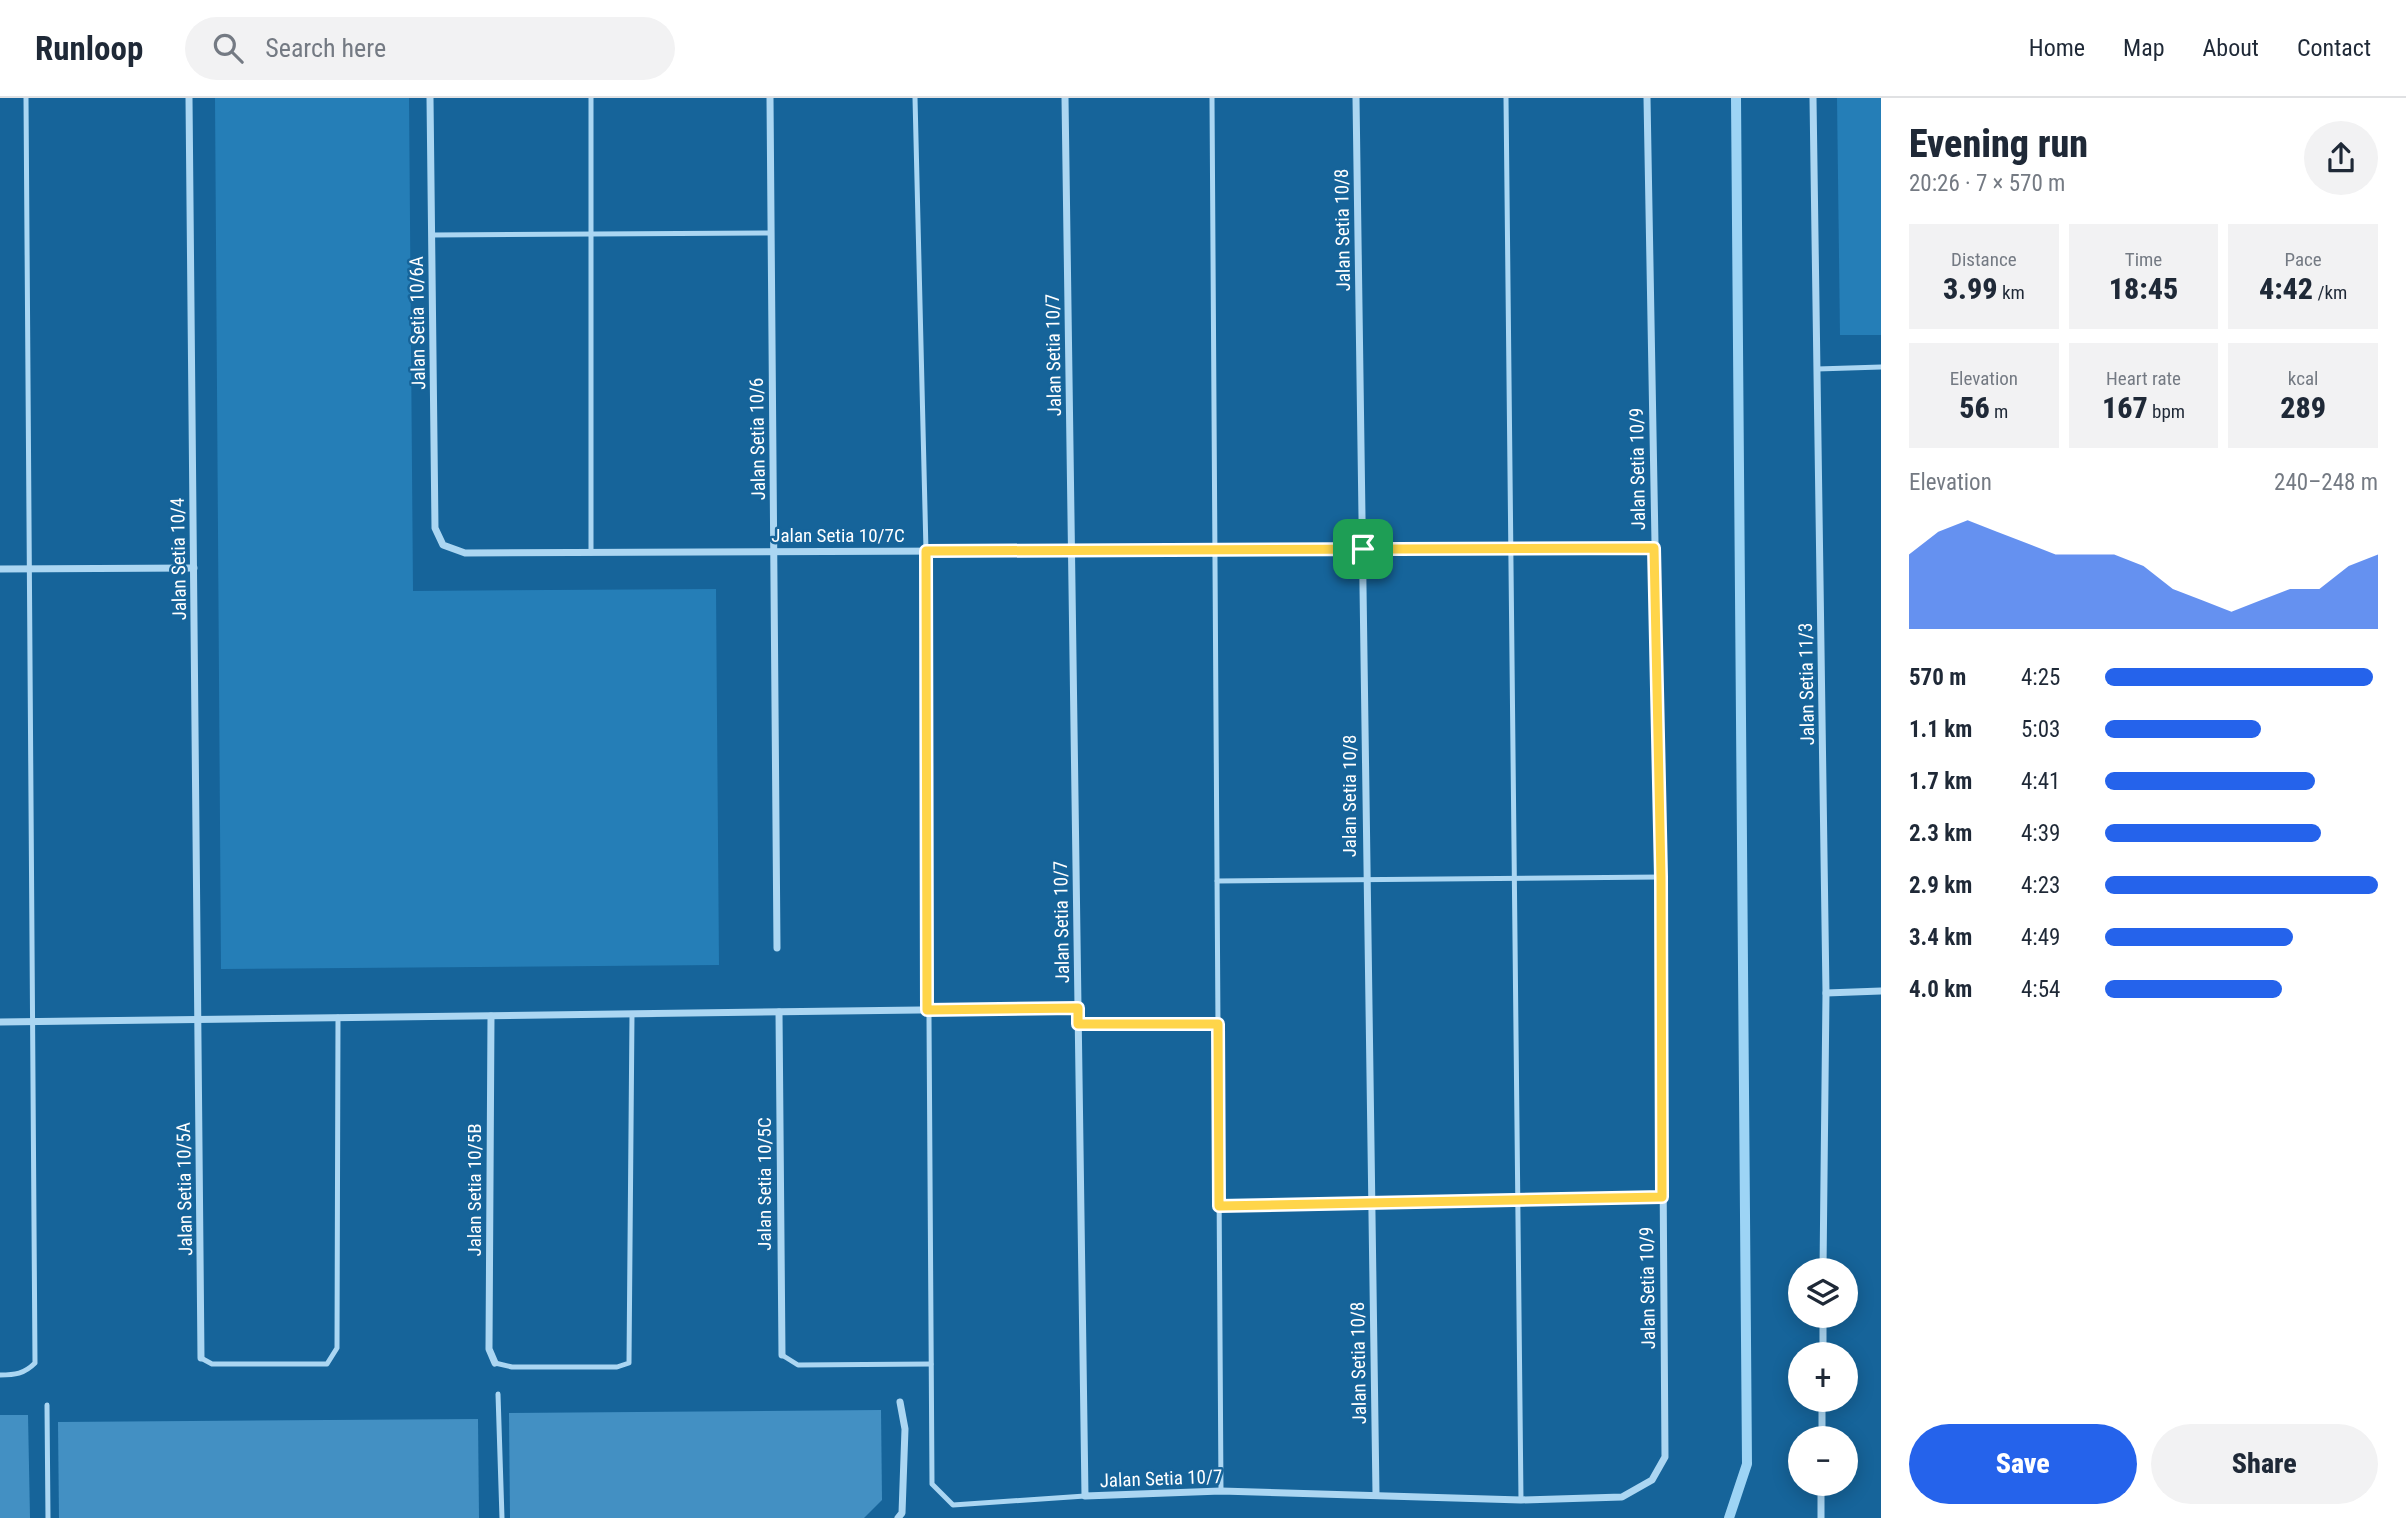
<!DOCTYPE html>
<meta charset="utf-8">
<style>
body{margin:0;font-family:"Roboto Condensed",sans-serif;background:#f2f2f3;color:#1f2937;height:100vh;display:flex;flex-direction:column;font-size:26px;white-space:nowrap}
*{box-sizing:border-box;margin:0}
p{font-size:23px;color:#747a83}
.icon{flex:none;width:38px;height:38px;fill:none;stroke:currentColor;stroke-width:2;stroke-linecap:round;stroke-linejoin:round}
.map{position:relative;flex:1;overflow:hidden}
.panel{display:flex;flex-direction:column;background:#fff;width:525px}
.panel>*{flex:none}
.buttons{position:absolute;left:1788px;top:1160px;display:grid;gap:14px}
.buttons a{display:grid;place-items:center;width:70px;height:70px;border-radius:50%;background:#fff;box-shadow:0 4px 18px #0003;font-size:35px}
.pin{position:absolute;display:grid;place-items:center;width:60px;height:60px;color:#fff;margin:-30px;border-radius:14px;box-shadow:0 4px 10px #0006}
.round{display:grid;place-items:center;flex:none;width:74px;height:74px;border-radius:37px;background:#f2f2f3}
.head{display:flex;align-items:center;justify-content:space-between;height:119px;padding:0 28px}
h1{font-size:38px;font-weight:800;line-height:52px}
.stats{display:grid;grid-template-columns:repeat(3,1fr);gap:10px;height:119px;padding:7px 28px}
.stats div{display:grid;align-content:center;border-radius:0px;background:#f2f2f3;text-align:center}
.stats b{font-size:30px;font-weight:800}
.stats small{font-size:19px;font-weight:400}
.stats p{font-size:19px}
.chart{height:196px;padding:14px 28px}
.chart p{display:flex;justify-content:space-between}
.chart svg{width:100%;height:126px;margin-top:7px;fill:#2563eb;opacity:.7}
.action{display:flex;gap:14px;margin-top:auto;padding:14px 28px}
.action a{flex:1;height:80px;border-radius:42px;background:#2563eb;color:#fff;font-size:28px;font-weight:800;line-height:80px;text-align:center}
.action a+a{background:#f2f2f3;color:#1f2937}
ul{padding:0 28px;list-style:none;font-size:23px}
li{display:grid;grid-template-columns:112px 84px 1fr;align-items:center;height:52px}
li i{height:18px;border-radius:9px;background:#2563eb}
header{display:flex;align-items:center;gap:42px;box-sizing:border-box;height:98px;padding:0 35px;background:#fff;border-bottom:2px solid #e0e1e3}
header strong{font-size:33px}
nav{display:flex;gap:38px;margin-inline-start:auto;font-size:24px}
.search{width:490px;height:63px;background:#f2f2f3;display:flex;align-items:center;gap:18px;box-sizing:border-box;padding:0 24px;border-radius:38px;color:#747a83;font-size:26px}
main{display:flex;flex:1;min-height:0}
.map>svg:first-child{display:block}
.green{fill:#257eb7}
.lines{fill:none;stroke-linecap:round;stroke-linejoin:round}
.stream{stroke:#9dd4f5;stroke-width:10}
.building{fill:#4390c3}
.lane{stroke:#abd6f2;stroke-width:5}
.street{stroke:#abd6f2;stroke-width:7}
.route-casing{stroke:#fff;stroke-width:14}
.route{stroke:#ffd54a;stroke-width:9}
.labels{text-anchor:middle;stroke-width:5;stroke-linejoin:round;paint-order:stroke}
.street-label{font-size:19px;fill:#fff;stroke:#16649a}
</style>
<header>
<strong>Runloop</strong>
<div class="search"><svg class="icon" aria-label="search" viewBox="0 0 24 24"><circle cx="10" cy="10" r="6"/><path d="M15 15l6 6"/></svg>Search here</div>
<nav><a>Home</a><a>Map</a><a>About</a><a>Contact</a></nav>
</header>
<main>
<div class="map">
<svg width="1881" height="1420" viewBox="0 0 1881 1420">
<rect width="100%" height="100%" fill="#16649a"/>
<g class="green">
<path d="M215,0H409L413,493L716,491L719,867L221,871Z"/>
<path d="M1837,0H1881V237H1840Z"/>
</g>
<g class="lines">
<path class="stream" d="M1729,1420L1747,1366L1736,0"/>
</g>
<g class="building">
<path d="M881,1312L882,1402L864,1420H510L509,1315Z"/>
<path d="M0,1317H28L30,1420H0Z"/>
<path d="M478,1321L479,1420H59L58,1324Z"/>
</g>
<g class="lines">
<g class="lane">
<path d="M915,0L926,453L932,1386L953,1407L1085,1398"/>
<path d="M1212,0L1221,1393"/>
<path d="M1506,0L1521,1402"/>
<path d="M432,137L771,135"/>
<path d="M1817,271L1881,269"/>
<path d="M591,455V0"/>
<path d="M1217,783L1661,779"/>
<path d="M1078,926H1218"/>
<path d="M1219,1108L1662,1099"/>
<path d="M782,1257L798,1267L931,1266"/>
<path d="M201,1260L212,1266H327L337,1250L338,919"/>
<path d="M495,1265L512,1269H617L629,1265L632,916"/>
<path d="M0,1277C15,1277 24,1276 35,1265L26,0"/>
<path d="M498,1296L502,1420"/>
<path d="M47,1307L48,1420"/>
</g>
<g class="street">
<path d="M189,0L201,1260"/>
<path d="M430,0L435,430L443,447L465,455L1654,450"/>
<path d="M770,0L777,850"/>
<path d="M1065,0L1085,1398L1221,1393L1521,1402L1622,1399L1652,1382L1665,1359L1661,779L1647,0"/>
<path d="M1356,0L1376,1396"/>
<path d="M1813,0L1826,895L1823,1172"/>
<path d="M0,471L194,470"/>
<path d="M1826,895L1881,893"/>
<path d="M779,914L782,1257"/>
<path d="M491,918L489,1251L495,1265"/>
<path d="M0,924L1078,910"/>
<path d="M1823,1256V1218"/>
<path d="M1822,1340V1302"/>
<path d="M898,1420L902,1415L905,1331L900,1304"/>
<path d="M1821,1420V1386"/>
</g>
</g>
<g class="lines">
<g class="route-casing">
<path id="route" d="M1654,450L1661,779L1662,1099L1219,1108L1218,926H1078V910L927,912L926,453Z"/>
</g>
<use href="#route" class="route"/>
</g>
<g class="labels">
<g class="street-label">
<text transform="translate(1342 132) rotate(-91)" y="7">Jalan Setia 10/8</text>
<text transform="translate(417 225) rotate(-91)" y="7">Jalan Setia 10/6A</text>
<text transform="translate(1053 257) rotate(-91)" y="7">Jalan Setia 10/7</text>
<text transform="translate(757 341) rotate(-91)" y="7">Jalan Setia 10/6</text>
<text transform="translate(1637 371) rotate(-91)" y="7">Jalan Setia 10/9</text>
<text x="838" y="444">Jalan Setia 10/7C</text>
<text transform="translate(178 461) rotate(-91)" y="7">Jalan Setia 10/4</text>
<text transform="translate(1806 586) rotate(-91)" y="7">Jalan Setia 11/3</text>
<text transform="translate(1349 698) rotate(-90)" y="7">Jalan Setia 10/8</text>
<text transform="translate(1061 824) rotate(-91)" y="7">Jalan Setia 10/7</text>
<text transform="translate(764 1086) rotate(-90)" y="7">Jalan Setia 10/5C</text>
<text transform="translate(184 1091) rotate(-91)" y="7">Jalan Setia 10/5A</text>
<text transform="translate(474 1092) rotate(-90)" y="7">Jalan Setia 10/5B</text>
<text transform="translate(1647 1190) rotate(-91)" y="7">Jalan Setia 10/9</text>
<text transform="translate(1358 1265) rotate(-91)" y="7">Jalan Setia 10/8</text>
<text transform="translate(1161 1380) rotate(-2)" y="7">Jalan Setia 10/7</text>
</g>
</g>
</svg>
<div class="buttons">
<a><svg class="icon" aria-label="layers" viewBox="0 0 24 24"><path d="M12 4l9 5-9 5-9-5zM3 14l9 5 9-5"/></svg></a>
<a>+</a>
<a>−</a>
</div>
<div class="pin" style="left:1363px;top:451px;background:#1e9e55"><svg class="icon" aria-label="arrive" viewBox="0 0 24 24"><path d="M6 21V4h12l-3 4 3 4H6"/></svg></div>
</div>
<section class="panel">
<div class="head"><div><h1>Evening run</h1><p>20:26 · 7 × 570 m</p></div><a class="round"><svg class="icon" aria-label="share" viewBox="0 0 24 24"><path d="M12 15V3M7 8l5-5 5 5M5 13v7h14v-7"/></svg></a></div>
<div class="stats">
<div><p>Distance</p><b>3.99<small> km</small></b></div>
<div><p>Time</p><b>18:45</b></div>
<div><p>Pace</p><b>4:42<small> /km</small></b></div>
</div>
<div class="stats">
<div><p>Elevation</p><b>56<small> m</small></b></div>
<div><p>Heart rate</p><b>167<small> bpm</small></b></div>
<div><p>kcal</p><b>289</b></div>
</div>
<div class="chart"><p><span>Elevation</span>240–248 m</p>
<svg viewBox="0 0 160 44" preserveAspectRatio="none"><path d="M0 44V18L10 10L20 6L30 10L40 14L50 18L60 18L70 18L80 22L90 30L100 34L110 38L120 34L130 30L140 30L150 22L160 18V44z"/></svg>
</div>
<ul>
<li><b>570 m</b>4:25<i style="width:98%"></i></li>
<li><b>1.1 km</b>5:03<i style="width:57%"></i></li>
<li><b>1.7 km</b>4:41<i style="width:77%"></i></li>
<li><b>2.3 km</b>4:39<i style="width:79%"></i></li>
<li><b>2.9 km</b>4:23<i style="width:100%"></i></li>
<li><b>3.4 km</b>4:49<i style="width:69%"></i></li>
<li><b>4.0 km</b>4:54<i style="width:65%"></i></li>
</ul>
<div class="action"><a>Save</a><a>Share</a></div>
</section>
</main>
